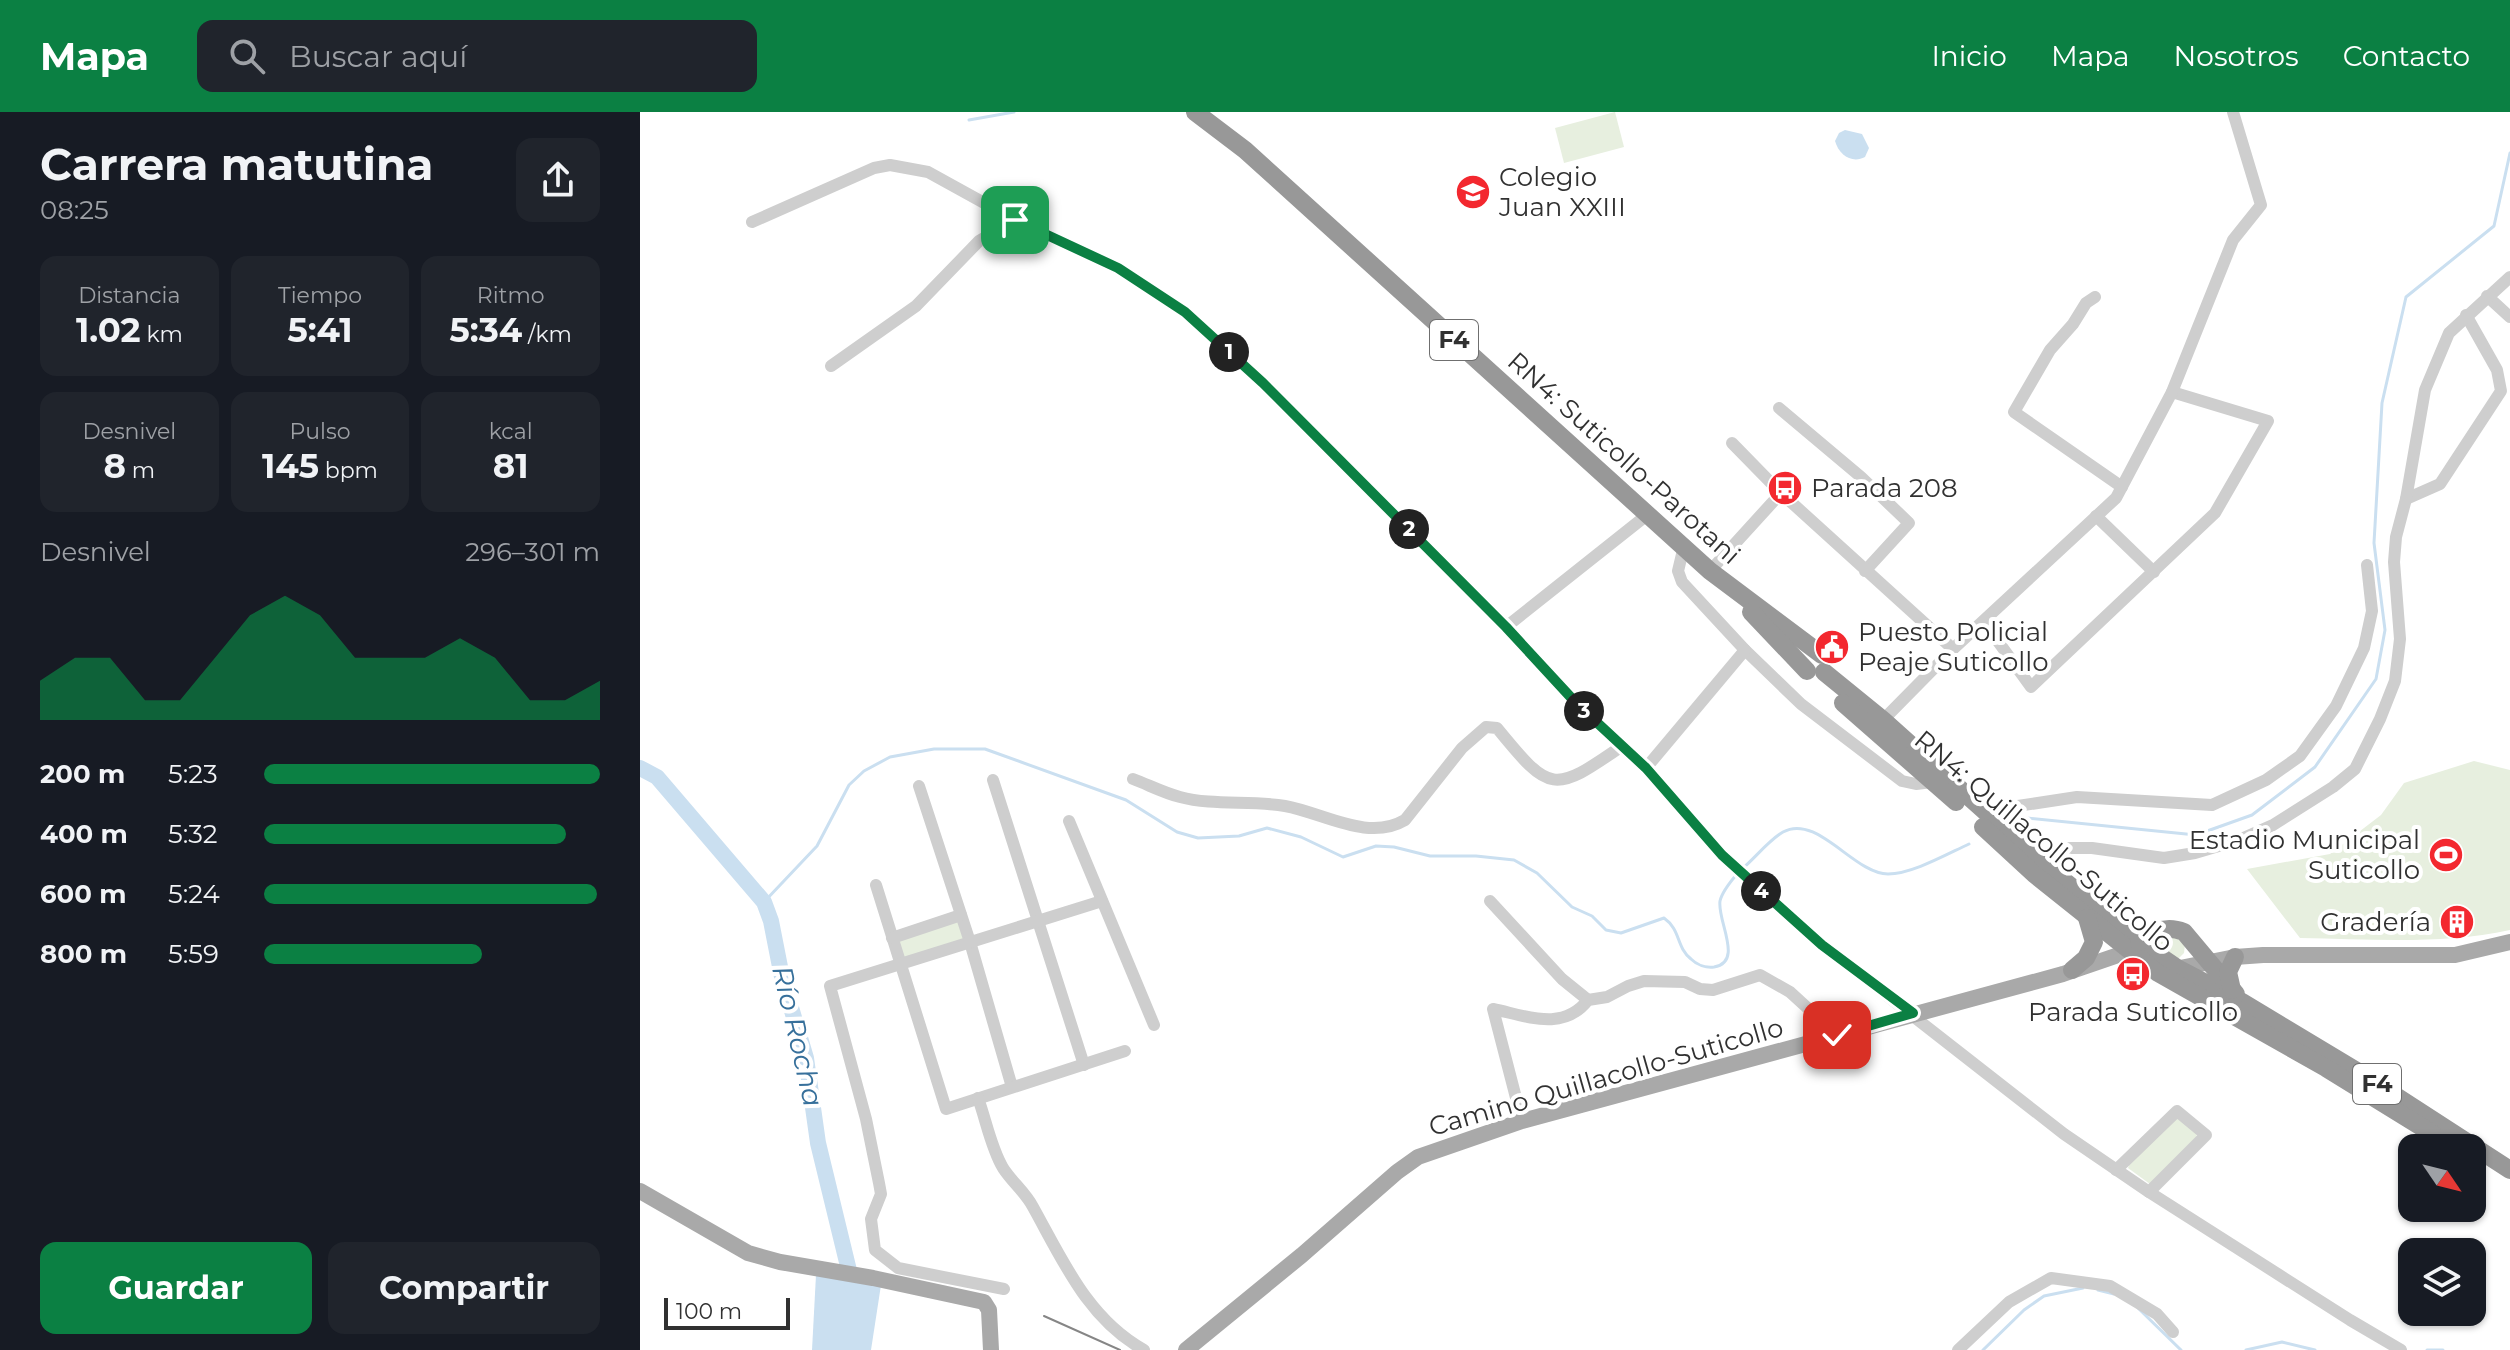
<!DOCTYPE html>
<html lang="es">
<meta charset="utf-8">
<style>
body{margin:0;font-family:Montserrat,sans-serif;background:#20242c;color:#f1f3f6;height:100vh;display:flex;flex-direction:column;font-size:30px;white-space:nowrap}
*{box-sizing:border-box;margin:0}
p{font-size:26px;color:#9ea1a6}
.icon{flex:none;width:44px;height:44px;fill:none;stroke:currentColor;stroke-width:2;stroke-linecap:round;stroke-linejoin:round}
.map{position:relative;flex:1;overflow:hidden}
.sheet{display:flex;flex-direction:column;background:#171b24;width:640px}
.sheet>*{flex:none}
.needle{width:52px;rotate:125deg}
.controls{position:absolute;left:1758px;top:1022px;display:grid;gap:16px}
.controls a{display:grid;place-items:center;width:88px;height:88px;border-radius:16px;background:#171b24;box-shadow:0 2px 6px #0004;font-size:40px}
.scale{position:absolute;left:24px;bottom:20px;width:126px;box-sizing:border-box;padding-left:8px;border:4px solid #313131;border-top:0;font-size:22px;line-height:28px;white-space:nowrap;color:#313131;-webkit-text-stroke:6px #fff;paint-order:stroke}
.pin{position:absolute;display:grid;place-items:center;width:68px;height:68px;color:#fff;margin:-34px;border-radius:16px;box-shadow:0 4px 12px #0006}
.km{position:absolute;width:40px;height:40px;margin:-20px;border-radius:50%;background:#222;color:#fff;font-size:22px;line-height:40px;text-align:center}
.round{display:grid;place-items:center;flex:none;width:84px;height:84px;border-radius:16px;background:#20242c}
.headline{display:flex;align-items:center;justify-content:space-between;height:136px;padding:0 40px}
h1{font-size:44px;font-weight:700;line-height:60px}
.figures{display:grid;grid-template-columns:repeat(3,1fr);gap:12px;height:136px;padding:8px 40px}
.figures div{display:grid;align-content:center;border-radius:16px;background:#20242c;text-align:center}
.figures b{font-size:34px;font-weight:700}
.figures small{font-size:22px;font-weight:400}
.figures p{font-size:22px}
.chart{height:224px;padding:16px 40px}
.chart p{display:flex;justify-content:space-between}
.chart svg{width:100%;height:144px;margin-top:8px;fill:#0b8043;opacity:.7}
.action{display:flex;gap:16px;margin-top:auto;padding:16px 40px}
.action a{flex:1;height:92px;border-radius:16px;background:#0b8043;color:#fff;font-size:32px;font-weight:700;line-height:92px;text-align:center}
.action a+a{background:#20242c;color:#f1f3f6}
ul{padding:0 40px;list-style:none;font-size:26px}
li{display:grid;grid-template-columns:128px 96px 1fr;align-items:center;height:60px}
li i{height:20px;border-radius:10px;background:#0b8043}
header{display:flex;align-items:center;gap:48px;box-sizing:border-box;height:112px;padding:0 40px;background:#0b8043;color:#fff}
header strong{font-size:38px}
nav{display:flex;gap:44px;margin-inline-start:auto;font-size:28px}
.search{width:560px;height:72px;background:#20242c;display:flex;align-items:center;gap:20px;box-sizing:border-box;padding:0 28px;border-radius:16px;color:#9ea1a6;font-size:30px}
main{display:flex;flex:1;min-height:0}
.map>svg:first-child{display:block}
.green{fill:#e7efdf}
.water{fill:#cadff0}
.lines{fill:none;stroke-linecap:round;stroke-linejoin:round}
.stream{stroke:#cadff0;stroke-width:3}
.river{stroke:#cadff0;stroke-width:16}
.minor{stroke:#cecece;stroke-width:12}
.major{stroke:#a9a9a9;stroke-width:16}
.highway{stroke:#989898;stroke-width:18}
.tram{stroke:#868686;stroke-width:2}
.route-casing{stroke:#fff;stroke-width:16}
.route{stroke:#0b8043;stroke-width:10}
.labels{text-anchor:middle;stroke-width:8;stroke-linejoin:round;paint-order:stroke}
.shield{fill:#fff;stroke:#6f6f6f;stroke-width:2}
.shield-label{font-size:24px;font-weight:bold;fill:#313131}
.poi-label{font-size:26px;fill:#313131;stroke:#fff;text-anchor:start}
.street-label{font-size:26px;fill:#313131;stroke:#fff}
.water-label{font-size:28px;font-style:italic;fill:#37709b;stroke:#fff}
</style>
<header>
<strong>Mapa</strong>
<div class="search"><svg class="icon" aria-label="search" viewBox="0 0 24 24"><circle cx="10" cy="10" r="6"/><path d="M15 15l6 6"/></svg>Buscar aquí</div>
<nav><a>Inicio</a><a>Mapa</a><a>Nosotros</a><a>Contacto</a></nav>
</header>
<main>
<section class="sheet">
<div class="headline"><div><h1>Carrera matutina</h1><p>08:25</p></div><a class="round"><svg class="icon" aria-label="share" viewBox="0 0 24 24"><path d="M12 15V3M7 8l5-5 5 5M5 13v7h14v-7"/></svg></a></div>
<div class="figures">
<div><p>Distancia</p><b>1.02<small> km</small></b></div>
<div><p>Tiempo</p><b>5:41</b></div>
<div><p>Ritmo</p><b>5:34<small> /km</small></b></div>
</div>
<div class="figures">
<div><p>Desnivel</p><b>8<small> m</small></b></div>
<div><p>Pulso</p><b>145<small> bpm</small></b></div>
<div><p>kcal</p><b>81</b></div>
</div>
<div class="chart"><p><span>Desnivel</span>296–301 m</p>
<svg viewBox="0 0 160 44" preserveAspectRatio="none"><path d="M0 44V32L10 25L20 25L30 38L40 38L50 25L60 12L70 6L80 12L90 25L100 25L110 25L120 19L130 25L140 38L150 38L160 32V44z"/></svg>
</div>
<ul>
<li><b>200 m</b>5:23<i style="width:100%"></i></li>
<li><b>400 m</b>5:32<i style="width:90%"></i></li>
<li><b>600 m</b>5:24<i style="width:99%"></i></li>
<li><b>800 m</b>5:59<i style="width:65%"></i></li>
</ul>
<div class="action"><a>Guardar</a><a>Compartir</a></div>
</section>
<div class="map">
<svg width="1870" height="1238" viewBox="0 0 1870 1238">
<rect width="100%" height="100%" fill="#fff"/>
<g class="green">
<path d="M975,0L984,35L924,51L915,16Z"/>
<path d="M1834,649L1870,658V818C1801,833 1730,827 1660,826L1607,757L1690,742L1741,703L1764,671Z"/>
<path d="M319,808L325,828L263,848L256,829Z"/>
<path d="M1527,820L1545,832L1544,841L1538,847L1518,834L1519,827Z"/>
<path d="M1535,1006H1539L1557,1021L1556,1029L1510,1072L1488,1056L1490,1051Z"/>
</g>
<g class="water">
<path d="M1205,18L1222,22L1229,36L1225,45C1212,52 1199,43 1195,29L1199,21Z"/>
<path d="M176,1163L241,1173L231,1238H172Z"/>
</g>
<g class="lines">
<g class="stream">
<path d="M329,8L374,0"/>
<path d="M1371,710L1387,706L1556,723L1612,703L1675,655L1736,567L1745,518L1734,431L1742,291L1766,185L1854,114L1870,41"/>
<path d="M1102,757C1115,746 1129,728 1143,720C1177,701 1214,762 1248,762C1272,762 1307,742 1329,732"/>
<path d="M124,790L177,734L209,673L224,659L250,645L294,637H345L486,688L537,720L558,726L599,724L627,716L661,725L703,745L736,734L754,735L790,744H836L874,748L897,761L932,795L952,804L966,818L981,821L1024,806C1041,818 1036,835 1051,847C1057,853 1066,856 1074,855C1104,850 1077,809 1080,789C1082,780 1091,769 1097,762"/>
<path d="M1458,1178L1474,1182"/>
<path d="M1498,1196L1541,1238"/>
<path d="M1343,1238L1384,1198L1404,1184L1443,1176"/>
<path d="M1606,1238L1642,1230L1675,1238"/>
<path d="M1787,1238H1803"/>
</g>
<path class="river" d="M0,656L17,665L124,790L131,809L142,865L166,946L178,1031L213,1175"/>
<g class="minor">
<path d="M112,110L234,56L250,53L288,60L375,108L478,156L545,200L623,271L866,515L937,592L1006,656L1082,743L1182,833L1424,1022L1509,1080L1710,1208L1761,1238"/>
<path d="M1847,184L1870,205"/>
<path d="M1455,185L1446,191L1433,212L1410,238L1374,300L1482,375"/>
<path d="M191,254L276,194L339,129L375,108"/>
<path d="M1139,296L1221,365L1269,411L1225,459"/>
<path d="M1092,331L1141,381L1313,537"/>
<path d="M1766,387L1800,372L1861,279L1857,258L1826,203"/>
<path d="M1456,404L1514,460"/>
<path d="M1044,434L1038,459L1042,470L1105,538L1161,592L1262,669L1276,672L1292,670"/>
<path d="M1070,459L1141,381"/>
<path d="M1344,510L1391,575L1575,401L1628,309L1532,280"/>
<path d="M866,515L1007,403"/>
<path d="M1243,608L1313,537L1476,386L1532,280L1593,128L1621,93L1593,0"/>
<path d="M1006,656L1105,538"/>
<path d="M493,667C509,673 524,681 540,685C573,694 611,688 645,694C684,701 728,730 765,708L822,636L846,615L857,616C910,681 913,682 982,634"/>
<path d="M353,668L444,953"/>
<path d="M279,674L330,830L372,975"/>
<path d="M429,709L514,913"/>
<path d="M1355,709L1371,695L1437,685L1572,693L1626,668L1660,644L1696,594L1724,536L1732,499L1727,453"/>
<path d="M1406,754L1430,736H1452L1524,746L1555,741L1599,728L1633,713L1693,675L1715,657L1740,607L1755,569L1760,527L1754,450L1756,425L1766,387L1785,278L1809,221L1870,165"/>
<path d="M236,773L306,997L485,939"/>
<path d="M850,789L922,867L948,888"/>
<path d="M252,826L321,803"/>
<path d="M338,986C346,1008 351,1036 363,1056C372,1070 385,1080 393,1095C423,1149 448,1207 504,1238"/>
<path d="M882,1009L853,897C887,904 923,920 948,888L967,885L988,874L1004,869L1045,870L1060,877L1073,878L1120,863L1150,880L1197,923"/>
<path d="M1476,1058L1537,999L1566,1023L1509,1080"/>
<path d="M364,1177L258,1156L235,1138L231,1107L241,1082L239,1071L226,1007L190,874L462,789"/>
<path d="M1318,1238L1369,1190L1411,1166L1470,1174L1517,1202L1533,1220"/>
</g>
<g class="major">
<path d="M1530,858L1595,845L1623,843H1815L1870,830"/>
<path d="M0,1079L108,1141L140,1150L233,1166L344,1190L349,1198L351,1238"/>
<path d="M546,1238L662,1143L757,1060L778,1045L882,1009L1423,862L1490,839L1498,831"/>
</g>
<g class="highway">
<path d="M555,0L605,38L1070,459L1182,543"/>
<path d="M1111,500L1167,559"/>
<path d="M1184,560L1243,608L1406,754L1499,830L1537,856L1602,890L1725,964L1870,1058"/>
<path d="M1203,591L1316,690"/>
<path d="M1343,715L1394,762L1518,861L1686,956L1793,1022"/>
<path d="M1499,830C1513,818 1527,813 1544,820L1596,882"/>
<path d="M1432,858L1446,846L1454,830L1447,806"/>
<path d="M1592,878L1588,860L1595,845"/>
</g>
<path class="tram" d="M404,1204L480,1238"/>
</g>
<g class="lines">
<g class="route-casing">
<path id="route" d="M375,108L478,156L545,200L623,271L866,515L937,592L1006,656L1082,743L1182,833L1273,901L1197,923"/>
</g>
<use href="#route" class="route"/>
</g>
<defs>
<g id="school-disc" transform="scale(1.8)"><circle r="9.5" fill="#f3282f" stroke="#fff"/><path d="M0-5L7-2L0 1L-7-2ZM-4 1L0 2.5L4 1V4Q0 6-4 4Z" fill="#fff"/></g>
<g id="bus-disc" transform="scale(1.8)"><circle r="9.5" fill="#f3282f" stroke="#fff"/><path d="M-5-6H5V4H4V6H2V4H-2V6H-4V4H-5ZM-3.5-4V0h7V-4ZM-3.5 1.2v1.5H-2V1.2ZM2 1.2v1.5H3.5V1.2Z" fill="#fff"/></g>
<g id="civic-disc" transform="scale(1.8)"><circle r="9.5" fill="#f3282f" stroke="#fff"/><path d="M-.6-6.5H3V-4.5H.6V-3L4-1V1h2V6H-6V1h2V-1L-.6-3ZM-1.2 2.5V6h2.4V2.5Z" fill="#fff"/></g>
<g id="stadium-disc" transform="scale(1.8)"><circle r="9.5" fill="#f3282f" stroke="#fff"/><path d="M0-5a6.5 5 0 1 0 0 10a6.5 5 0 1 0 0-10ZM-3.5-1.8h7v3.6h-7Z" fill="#fff"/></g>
<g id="building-disc" transform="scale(1.8)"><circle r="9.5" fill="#f3282f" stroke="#fff"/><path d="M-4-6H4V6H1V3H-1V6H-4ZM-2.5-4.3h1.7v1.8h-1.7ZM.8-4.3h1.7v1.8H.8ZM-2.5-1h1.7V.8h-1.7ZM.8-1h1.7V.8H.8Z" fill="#fff"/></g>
</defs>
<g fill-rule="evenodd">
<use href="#school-disc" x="833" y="80"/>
<use href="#bus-disc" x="1145" y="376"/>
<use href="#civic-disc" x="1192" y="535"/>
<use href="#stadium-disc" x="1806" y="743"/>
<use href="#building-disc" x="1817" y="810"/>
<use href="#bus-disc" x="1493" y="862"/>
</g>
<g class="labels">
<g class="shield">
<rect x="790" y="208" width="48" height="40" rx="6"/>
<rect x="1713" y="952" width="48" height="40" rx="6"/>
</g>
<g class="shield-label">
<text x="814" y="236">F4</text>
<text x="1737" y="980">F4</text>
</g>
<g class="poi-label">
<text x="859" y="74">Colegio<tspan x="859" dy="30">Juan XXIII</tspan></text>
<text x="1171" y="385">Parada 208</text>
<text x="1218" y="529">Puesto Policial<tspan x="1218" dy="30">Peaje Suticollo</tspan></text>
<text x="1780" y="737" text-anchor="end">Estadio Municipal<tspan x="1780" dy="30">Suticollo</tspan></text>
<text x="1791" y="819" text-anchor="end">Gradería</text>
<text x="1493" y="909" text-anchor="middle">Parada Suticollo</text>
</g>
<g class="street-label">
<text transform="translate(984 346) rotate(42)" y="9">RN4: Suticollo-Parotani</text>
<text transform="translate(1404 729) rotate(40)" y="9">RN4: Quillacollo-Suticollo</text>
<text transform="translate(966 965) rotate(-16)" y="9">Camino Quillacollo-Suticollo</text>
</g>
<g class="water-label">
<text transform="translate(158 924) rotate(77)" y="10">Río Rocha</text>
</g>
</g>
</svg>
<div class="controls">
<a><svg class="needle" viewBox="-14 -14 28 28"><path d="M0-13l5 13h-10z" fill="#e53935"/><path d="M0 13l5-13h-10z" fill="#9ea1a6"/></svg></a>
<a><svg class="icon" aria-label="layers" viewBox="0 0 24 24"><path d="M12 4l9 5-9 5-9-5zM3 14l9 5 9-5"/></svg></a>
</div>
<div class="scale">100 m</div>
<div class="pin" style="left:375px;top:108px;background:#1e9e55"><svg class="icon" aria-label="arrive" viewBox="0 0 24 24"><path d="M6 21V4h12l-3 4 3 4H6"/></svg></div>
<div class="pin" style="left:1197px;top:923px;background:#d93025"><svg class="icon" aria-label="check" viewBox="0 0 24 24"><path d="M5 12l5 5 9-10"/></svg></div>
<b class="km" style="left:589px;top:240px">1</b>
<b class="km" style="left:769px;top:417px">2</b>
<b class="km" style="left:944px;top:599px">3</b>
<b class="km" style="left:1121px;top:779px">4</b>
</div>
</main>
